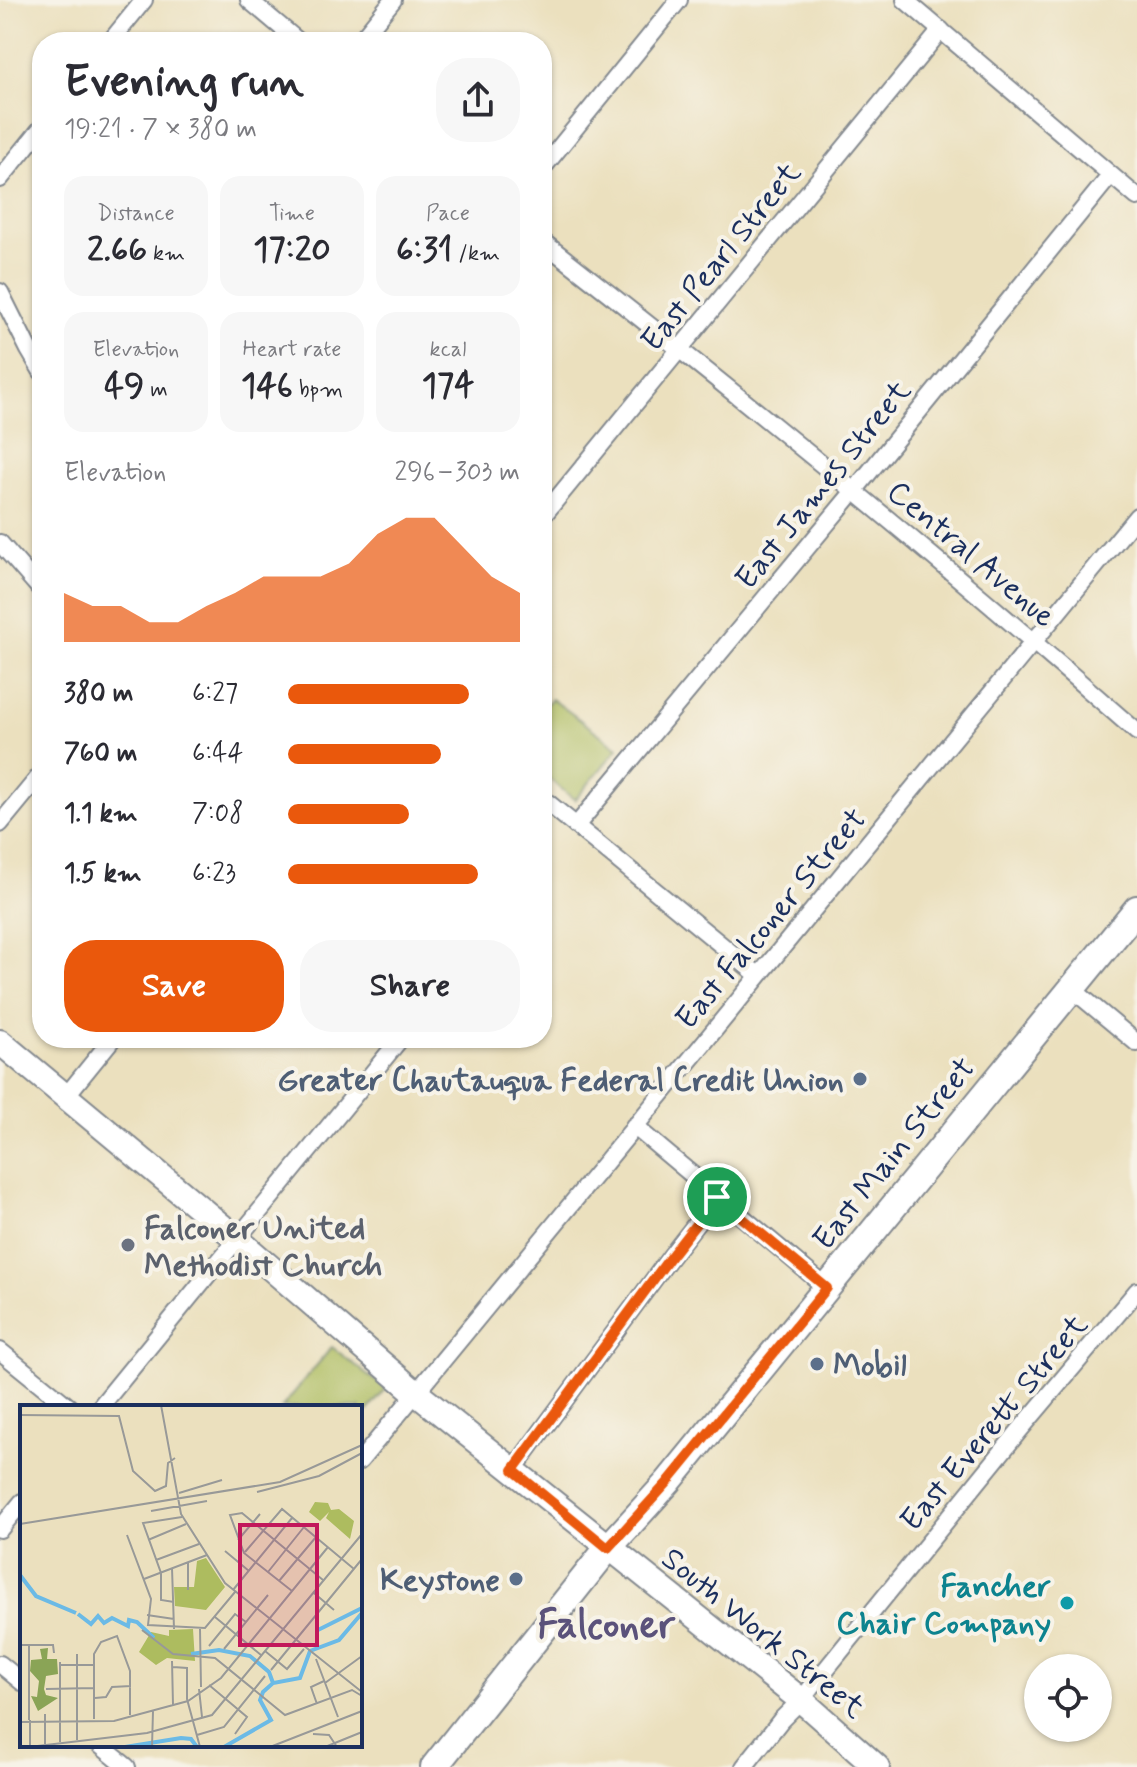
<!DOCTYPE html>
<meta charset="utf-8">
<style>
body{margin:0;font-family:Mynerve,sans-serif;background:#f7f7f7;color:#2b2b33;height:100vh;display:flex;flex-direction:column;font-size:30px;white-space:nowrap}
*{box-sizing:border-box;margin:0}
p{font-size:26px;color:#7c7c81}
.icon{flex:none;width:44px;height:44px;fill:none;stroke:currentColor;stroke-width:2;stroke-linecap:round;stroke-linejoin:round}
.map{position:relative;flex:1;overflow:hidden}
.side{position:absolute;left:32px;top:32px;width:520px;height:1016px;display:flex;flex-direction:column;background:#fff;border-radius:32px;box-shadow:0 2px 6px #0004}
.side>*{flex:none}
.tools{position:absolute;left:1024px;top:1654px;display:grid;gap:16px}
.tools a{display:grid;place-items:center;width:88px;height:88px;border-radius:50%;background:#fff;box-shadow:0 2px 6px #0004;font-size:40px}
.pin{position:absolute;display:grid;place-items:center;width:68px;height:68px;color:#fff;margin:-34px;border:4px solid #fff;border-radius:50%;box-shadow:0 2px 8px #0007}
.round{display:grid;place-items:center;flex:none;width:84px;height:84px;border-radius:32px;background:#f7f7f7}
.overview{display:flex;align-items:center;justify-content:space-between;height:136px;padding:0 32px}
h1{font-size:44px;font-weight:800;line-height:60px}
.figures{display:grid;grid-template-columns:repeat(3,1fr);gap:12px;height:136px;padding:8px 32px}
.figures div{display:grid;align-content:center;border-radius:20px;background:#f7f7f7;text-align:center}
.figures b{font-size:34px;font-weight:800}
.figures small{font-size:22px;font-weight:400}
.figures p{font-size:22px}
.chart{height:224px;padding:16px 32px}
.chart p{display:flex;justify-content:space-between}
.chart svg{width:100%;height:144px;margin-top:8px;fill:#ea580c;opacity:.7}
.button{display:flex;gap:16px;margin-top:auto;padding:16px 32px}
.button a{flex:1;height:92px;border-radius:32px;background:#ea580c;color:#fff;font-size:32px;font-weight:800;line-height:92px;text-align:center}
.button a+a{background:#f7f7f7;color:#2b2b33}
ul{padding:0 32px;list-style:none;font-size:26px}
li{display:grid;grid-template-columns:128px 96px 1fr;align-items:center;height:60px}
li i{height:20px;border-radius:10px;background:#ea580c}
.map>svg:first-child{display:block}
.grass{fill:#adbc5f;stroke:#64765e;stroke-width:2}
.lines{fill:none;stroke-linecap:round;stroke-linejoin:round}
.street-casing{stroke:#83888e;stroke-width:20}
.secondary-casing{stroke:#83888e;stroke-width:28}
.primary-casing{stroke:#83888e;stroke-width:30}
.street{stroke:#fff;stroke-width:16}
.secondary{stroke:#fff;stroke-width:24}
.primary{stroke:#fff;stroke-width:26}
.route-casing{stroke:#fff;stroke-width:16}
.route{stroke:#ea580c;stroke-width:10}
.service-dot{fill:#5c6f8a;stroke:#f7f3e8;stroke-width:3}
.worship-dot{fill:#6b7280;stroke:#f7f3e8;stroke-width:3}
.culture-dot{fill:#0f9aa8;stroke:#f7f3e8;stroke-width:3}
.labels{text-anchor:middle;stroke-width:8;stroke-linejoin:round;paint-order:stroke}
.street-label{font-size:32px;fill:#1b2f5e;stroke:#f7f3e8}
.service-label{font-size:32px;font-weight:bold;fill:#4e5e75;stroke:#f7f3e8;text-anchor:end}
.worship-label{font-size:32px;font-weight:bold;fill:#5b616d;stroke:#f7f3e8;text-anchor:start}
.culture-label{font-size:32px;font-weight:bold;fill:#0d838f;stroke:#f7f3e8;text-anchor:end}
.district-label{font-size:40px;font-weight:bold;fill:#5b527b;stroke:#f7f3e8}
.inset-river{fill:none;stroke:#6bbae6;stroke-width:4}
.inset-road{fill:none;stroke:#989998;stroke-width:2}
.view{fill:#c2185b;fill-opacity:0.15;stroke:#c2185b;stroke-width:4}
.inset-edge{fill:none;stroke:#1b2f5e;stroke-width:4}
</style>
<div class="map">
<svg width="1137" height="1767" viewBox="0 0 1137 1767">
<rect width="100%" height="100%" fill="#f7f3e8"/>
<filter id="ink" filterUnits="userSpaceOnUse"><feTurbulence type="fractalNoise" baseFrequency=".0125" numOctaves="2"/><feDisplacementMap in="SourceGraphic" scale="16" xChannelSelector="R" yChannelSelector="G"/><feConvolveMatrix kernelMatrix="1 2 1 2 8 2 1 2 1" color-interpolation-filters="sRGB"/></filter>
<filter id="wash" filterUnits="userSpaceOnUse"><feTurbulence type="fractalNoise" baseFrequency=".006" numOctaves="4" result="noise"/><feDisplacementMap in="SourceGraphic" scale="32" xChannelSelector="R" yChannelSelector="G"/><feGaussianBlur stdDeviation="1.8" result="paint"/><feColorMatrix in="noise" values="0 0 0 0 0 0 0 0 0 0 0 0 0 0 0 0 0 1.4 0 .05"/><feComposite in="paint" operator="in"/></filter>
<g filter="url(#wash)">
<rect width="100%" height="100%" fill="#ebe0be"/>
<g class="grass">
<path d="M552,699L618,748L575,800L542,773V707Z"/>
<path d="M332,1347L386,1389L360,1420V1407H282Z"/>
</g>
</g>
<g filter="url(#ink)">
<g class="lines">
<g class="street-casing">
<g id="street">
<path d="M249,0L299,42"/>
<path d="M905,0L1137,197"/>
<path d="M110,42L144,0"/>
<path d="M359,42L393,0"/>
<path d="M542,169L679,0"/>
<path d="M0,179L42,127"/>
<path d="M542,241C745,399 944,562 1137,732"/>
<path d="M0,292L29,350L42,372"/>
<path d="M542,517L941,30"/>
<path d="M0,543L42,591"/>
<path d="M542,798L758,975"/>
<path d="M0,824L42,773"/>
<path d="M576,826L854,491L1110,176"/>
<path d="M1071,988L1137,1043"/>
<path d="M66,1096L113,1038"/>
<path d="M634,1126L827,1288"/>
<path d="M0,1351L69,1407"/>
<path d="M100,1407L401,1038"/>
<path d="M360,1461L1137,516"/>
<path d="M513,1470L671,1256L717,1197"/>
<path d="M0,1529L22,1502"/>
<path d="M0,1664L22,1682"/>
<path d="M100,1745L127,1767"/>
<path d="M744,1767L781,1720L801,1700L1019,1431L1137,1291"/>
</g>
</g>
<g class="secondary-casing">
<path id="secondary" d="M0,1042L237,1239L416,1393L801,1700L877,1767"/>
</g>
<g class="primary-casing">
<path id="primary" d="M434,1767L608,1548L668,1482L1137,909"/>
</g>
<use href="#street" class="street"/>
<use href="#secondary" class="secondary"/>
<use href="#primary" class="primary"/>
</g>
</g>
<g class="lines" filter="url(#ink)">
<g class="route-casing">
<path id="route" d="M717,1197L827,1288L668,1482L608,1548L513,1470L671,1256Z"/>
</g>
<use href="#route" class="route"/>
</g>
<g class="service-dot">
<circle cx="860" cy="1079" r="8"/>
<circle cx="817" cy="1364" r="8"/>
<circle cx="516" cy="1579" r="8"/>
</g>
<circle class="worship-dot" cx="128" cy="1245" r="8"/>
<circle class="culture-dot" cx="1067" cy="1603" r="8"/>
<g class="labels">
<g class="street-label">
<text transform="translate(720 256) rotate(-51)" y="11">East Pearl Street</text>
<text transform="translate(822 484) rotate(-51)" y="11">East James Street</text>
<text transform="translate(972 553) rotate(40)" y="11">Central Avenue</text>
<text transform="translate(770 918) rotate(-50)" y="11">East Falconer Street</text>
<text transform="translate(893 1153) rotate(-51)" y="11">East Main Street</text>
<text transform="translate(993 1422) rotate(-50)" y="11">East Everett Street</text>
<text transform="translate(764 1632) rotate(39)" y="11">South Work Street</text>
</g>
<g class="service-label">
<text x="844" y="1090">Greater Chautauqua Federal Credit Union</text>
<text x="833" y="1375" text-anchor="start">Mobil</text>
<text x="500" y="1590">Keystone</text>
</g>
<g class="worship-label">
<text x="144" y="1238">Falconer United<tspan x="144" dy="37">Methodist Church</tspan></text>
</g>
<g class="culture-label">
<text x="1051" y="1596">Fancher<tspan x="1051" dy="37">Chair Company</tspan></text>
</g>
<g class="district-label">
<text x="606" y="1637">Falconer</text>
</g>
</g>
<g transform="translate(20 1405)">
<rect width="342" height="342" fill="#ebe0be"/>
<path d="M295,97L308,98L311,105L319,104L334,116L330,134L306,113L309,107L300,116L289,107Z" fill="#adbc5f"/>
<path d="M28,243L27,254H37L38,269L26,271L24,284L26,290L38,293L18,306L11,291L17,292L19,276L10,266L11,255L22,254L20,244Z" fill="#8aa456"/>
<path d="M186,153L205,182L186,205L155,201L154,182H174L177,156Z" fill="#adbc5f"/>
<path d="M173,224L175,256L147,253L136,260L119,247L131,227L149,231V225Z" fill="#adbc5f"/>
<path class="inset-river" d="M0,170L16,191L56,208M58,209L71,219L78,211L84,218L92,213L108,221L109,215L117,217L134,233M298,225L342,203M171,249L199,245L230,251L249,267L253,278M105,342L161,333L171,334L177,342M204,342L251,315L240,295L243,287L253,278L280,273L290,246L319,235L342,208"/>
<path class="inset-road" d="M141,0L161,109L205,178L342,287M0,10L99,11L113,66L135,86L146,81L148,58L155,53M237,87L299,71L342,48M159,88L202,75M131,106L187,96M0,119L260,77L342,40M107,130L131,194L128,220L185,223L215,187M128,135L166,119M218,135L240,109M205,146L229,166M225,147L262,104L334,164M136,155L179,139M168,157V185M152,163L154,224M248,167L284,122M124,174L187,150M259,176L296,132M213,185L272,113M272,186L224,148L210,110L222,108L303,175M294,188L314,205M154,197L141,195V168L123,118L162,112M127,210L154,214M195,212L241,250M180,224L181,282M122,225L153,249L195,253L265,310L332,285L342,291M0,240H33L34,248M9,240V315M189,241L215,209L226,217M204,244L248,190M245,246L267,264L284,244M57,249V335M296,254L318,312M152,256L153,300M40,257V337M40,260H74M153,262L167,263V294L180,342M251,265L342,154M305,278L342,251M189,280L227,312L215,329M26,284L74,283M179,284L182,312M75,293L86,292L92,282L111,281M297,299L291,282L304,276M25,309V339M74,314V249L81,237L97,231L110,266V310M10,315V341M0,317L94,316L168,296L201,273L308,142M293,329L309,330L317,342M177,330L204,322L245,271M9,342L127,328L192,310L342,129M132,342L133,306M250,342L342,306M305,342L342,327"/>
<path class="view" d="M220,120H297V240H220Z"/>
<rect width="342" height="342" class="inset-edge"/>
</g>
</svg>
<div class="tools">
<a><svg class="icon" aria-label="locate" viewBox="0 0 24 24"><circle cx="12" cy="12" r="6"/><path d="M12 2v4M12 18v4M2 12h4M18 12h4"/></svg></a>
</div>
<div class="pin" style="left:717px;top:1197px;background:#1e9e55"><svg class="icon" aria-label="arrive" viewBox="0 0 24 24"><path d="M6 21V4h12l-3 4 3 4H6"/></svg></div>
<section class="side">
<div class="overview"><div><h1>Evening run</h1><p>19:21 · 7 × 380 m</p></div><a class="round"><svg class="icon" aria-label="share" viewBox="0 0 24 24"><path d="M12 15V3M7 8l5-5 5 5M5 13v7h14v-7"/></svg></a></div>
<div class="figures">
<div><p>Distance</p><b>2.66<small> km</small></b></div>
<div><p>Time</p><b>17:20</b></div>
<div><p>Pace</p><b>6:31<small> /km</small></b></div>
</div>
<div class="figures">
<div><p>Elevation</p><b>49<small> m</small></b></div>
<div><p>Heart rate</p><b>146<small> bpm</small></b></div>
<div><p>kcal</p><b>174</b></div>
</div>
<div class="chart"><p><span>Elevation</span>296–303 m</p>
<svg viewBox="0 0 160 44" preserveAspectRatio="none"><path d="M0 44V29L10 33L20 33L30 38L40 38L50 33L60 29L70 24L80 24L90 24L100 20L110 11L120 6L130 6L140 15L150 24L160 29V44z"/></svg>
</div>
<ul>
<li><b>380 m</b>6:27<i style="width:78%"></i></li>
<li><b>760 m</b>6:44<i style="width:66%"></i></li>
<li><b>1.1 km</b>7:08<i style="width:52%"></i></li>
<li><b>1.5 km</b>6:23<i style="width:82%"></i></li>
</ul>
<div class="button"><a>Save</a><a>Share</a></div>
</section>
</div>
